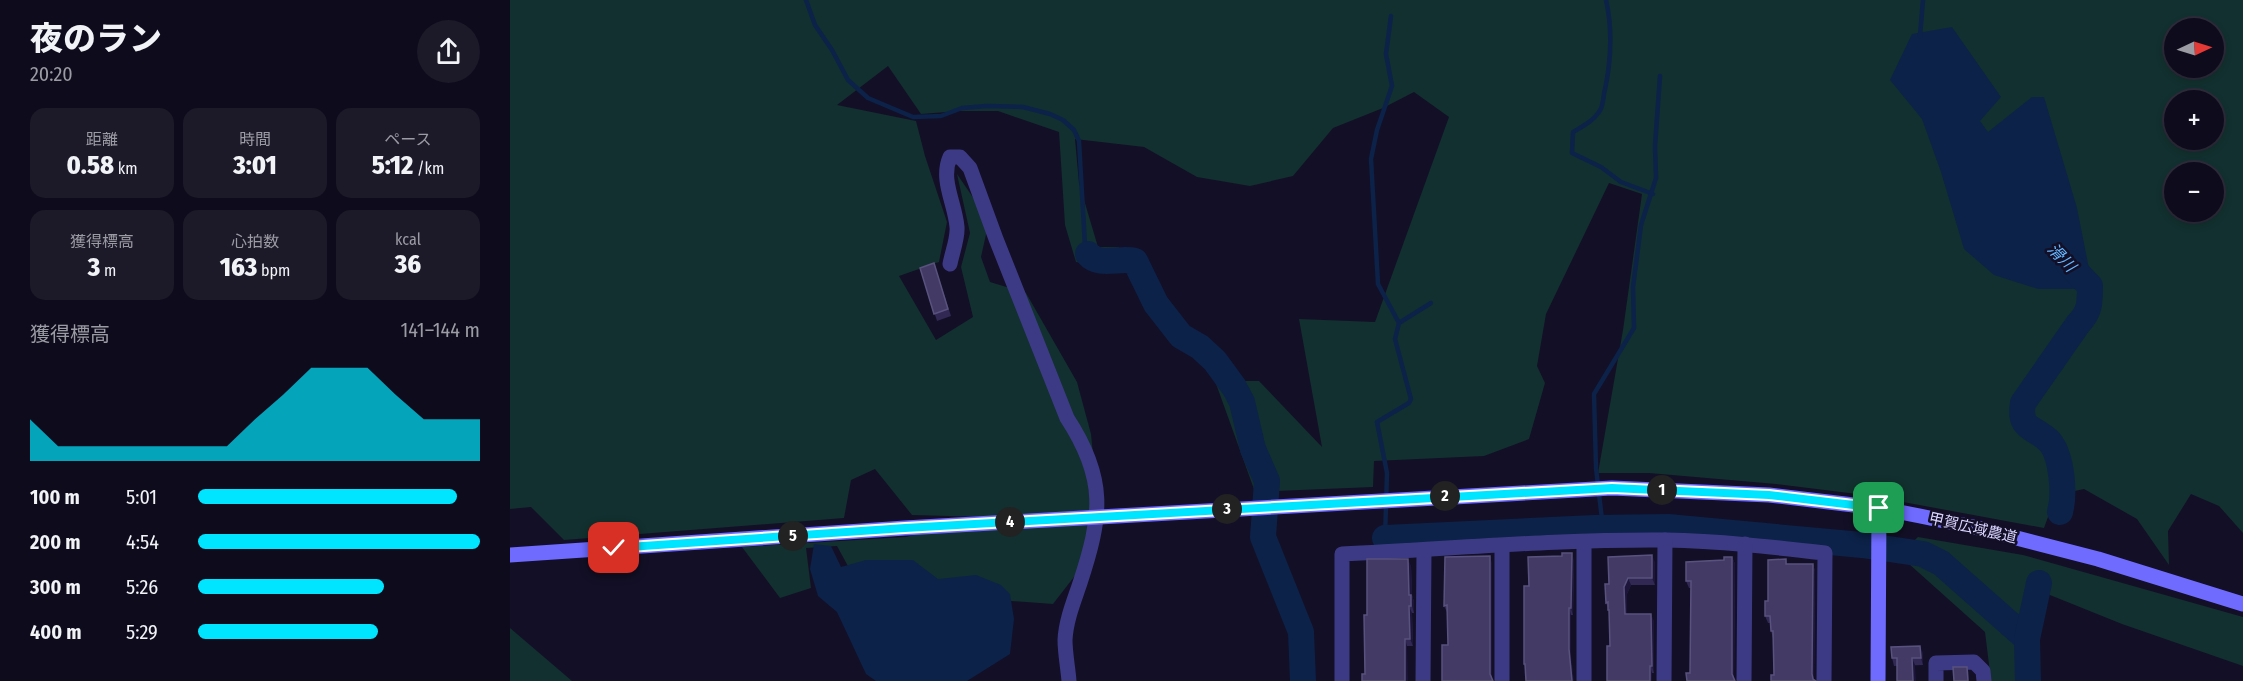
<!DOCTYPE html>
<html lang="ja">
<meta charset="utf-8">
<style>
body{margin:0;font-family:"Fira Sans Condensed","Noto Sans JP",sans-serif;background:#1c1929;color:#f1f3f6;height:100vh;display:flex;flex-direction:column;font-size:22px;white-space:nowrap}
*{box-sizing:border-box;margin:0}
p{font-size:20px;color:#9b9ba3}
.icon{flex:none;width:33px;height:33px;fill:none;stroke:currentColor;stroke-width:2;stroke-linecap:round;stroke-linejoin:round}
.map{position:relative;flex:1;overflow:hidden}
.drawer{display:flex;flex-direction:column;background:#0e0b1c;width:510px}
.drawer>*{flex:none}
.needle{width:39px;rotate:86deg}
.tools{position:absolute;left:1654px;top:18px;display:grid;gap:12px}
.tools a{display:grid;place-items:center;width:60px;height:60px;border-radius:50%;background:#0e0b1c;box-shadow:0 3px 9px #0003,0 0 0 2px #2e2b3b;font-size:30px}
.pin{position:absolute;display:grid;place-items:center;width:51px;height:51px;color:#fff;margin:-26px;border-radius:12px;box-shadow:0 3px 9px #0006}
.km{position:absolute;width:30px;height:30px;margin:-15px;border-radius:50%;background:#222;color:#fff;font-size:16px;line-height:30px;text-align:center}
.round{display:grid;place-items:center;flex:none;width:63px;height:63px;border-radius:32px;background:#1c1929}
.summary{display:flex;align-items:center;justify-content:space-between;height:102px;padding:0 30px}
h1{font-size:33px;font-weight:800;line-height:45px}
.metrics{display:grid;grid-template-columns:repeat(3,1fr);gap:9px;height:102px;padding:6px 30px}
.metrics div{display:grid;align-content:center;border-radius:15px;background:#1c1929;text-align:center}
.metrics b{font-size:26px;font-weight:800}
.metrics small{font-size:16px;font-weight:400}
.metrics p{font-size:16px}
.chart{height:168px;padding:12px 30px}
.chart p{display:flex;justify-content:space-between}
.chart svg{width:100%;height:108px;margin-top:6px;fill:#00e5ff;opacity:.7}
ul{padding:0 30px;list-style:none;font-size:20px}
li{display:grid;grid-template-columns:96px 72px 1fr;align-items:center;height:45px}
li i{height:15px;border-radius:8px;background:#00e5ff}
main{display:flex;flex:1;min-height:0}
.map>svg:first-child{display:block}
.green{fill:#12302f;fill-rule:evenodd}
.water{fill:#0c2248}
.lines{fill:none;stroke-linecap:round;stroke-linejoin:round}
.stream{stroke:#0c2248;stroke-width:4.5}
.river{stroke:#0c2248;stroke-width:26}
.street{stroke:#3d3a85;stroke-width:15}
.secondary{stroke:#6f6bff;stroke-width:15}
.wall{fill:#312854}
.shaded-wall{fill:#1d163a}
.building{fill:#433a66;stroke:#5a527e;stroke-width:1.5}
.route-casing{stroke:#fff;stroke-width:12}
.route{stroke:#00e5ff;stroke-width:8}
.labels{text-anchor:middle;stroke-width:5;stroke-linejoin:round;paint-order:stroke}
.street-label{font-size:15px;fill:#d9d4ff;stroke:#130f26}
.water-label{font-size:16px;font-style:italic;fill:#62b6ff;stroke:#130f26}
</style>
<main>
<section class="drawer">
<div class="summary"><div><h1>夜のラン</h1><p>20:20</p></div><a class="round"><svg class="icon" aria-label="share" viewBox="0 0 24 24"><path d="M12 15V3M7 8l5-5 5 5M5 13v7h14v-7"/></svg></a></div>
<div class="metrics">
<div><p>距離</p><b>0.58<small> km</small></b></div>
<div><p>時間</p><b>3:01</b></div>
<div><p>ペース</p><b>5:12<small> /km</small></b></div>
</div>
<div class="metrics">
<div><p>獲得標高</p><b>3<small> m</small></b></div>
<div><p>心拍数</p><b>163<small> bpm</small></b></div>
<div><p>kcal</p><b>36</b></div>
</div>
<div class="chart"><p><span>獲得標高</span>141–144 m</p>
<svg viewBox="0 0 160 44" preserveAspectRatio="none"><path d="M0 44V27L10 38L20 38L30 38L40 38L50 38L60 38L70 38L80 27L90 17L100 6L110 6L120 6L130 17L140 27L150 27L160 27V44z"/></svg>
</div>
<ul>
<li><b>100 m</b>5:01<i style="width:92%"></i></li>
<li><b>200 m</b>4:54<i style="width:100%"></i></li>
<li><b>300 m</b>5:26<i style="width:66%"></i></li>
<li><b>400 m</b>5:29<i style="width:64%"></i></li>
</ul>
</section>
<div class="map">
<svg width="1733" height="681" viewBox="0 0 1733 681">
<rect width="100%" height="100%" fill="#130f26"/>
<g class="green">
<path d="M0,0H1733V533L1709,506L1681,494L1658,531L1659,565L1627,519L1574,489L1546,495L1534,528L1355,495L1266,484L1139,473H1088L1113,330L1132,194L1099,183L1036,314L1027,366L1035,383L1019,439L974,456L864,461L863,487L745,492L705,381H749L812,447L789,319L865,322L939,117L904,92L873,108L823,128L783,176L740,186L687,177L634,147L565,139L569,183L588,247H609L603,267L566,262L555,225L549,132L488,111H450L411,114L378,66L327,105L406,121L415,156L437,222L429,262L389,276L426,340L463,317L451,267L460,233L447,174L479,221L471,257L480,282L516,293L567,382L581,434L590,527L588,546L543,604L488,600L339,568L327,546L296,548L301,588L270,598L232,547L396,537L476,517L402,515L365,469L341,480L334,518L54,540L21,507L0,509ZM1665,28H1704V68H1665ZM1665,100H1704V140H1665ZM1665,172H1704V212H1665Z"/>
<path d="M1408,537L1513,555L1733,617V666L1612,624L1525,589L1510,651L1511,681H1481L1475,632L1389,555Z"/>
<path d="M0,628L62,681H0Z"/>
</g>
<g class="water">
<path d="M1442,27L1491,97L1470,121L1478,132L1522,97H1534L1567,208L1583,289H1528L1484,275L1454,249L1431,172L1412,119L1380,80L1402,34Z"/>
<path d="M304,544L321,546L331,567L356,560H403L428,579L466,575L491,585L500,594L504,619L500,654L457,681H366L356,674L327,612L308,596L300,569Z"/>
</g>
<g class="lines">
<g class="stream">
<path d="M296,0L305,25L322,50L338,80L358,98L403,117L431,116L452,108L477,106L513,107L540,114L553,120L564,130L569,141L575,245L578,254"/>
<path d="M1096,0C1103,31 1101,63 1094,94C1093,100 1093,107 1089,112C1083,121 1073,126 1063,132L1062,153L1091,167L1111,182L1143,194"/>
<path d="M1410,36L1413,0"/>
<path d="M889,323L921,303"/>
<path d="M1093,528L1086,468L1084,394L1124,328L1123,287L1131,225L1146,178L1145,146L1150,76"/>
<path d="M875,538L877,473L867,422L899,403L901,399L885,339L889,323L868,284L861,159L867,130L882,86L876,54L881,16"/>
</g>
<g class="river">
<path d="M578,254C589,267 610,257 625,261L646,304L671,336L690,347L705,361L724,387L732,402L743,449L757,481L753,537L791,632L793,681"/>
<path d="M1550,512C1555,494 1552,457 1540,442C1525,426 1508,431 1513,403L1568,324C1580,312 1580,303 1580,286L1558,263"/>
<path d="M875,538L1084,528L1158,527L1352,545L1413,554L1431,563L1517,639"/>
<path d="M1518,681L1517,639L1529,583"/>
</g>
<g class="street">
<path d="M440,264C442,253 448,238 447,227C445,203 430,180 440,157H450L460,168L486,239L557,418C597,479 592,516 570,583C564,601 556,620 555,640C555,653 558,668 559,681"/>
<path d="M832,681V554C940,549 1048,539 1156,540C1209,541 1262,547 1315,553L1314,681"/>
<path d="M913,681L914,550"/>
<path d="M992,681V546"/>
<path d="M1074,681V542"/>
<path d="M1154,681L1155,540"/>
<path d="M1234,681L1235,544"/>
<path d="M1426,681V663L1464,662L1473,671L1474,681"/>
</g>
<g class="secondary">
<path d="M0,555L395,528L1102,488L1259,495L1369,508L1410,516L1468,528L1588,559L1733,604"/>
<path d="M1368,681L1369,508"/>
</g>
</g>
<g class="wall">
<path d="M424,263L441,316L427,321L410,268Z"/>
<path d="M1222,557L1225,564L1224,679L1180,673L1181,588H1179L1176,581L1214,560Z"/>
<path d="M1276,559L1277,564H1303L1305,571L1304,680L1264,675L1263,638L1261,631V623H1258L1255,616L1258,601Z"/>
<path d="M1064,560L1063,615H1061V656L1016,669L1014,664Z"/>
<path d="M1145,562V585H1121L1117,594V614L1144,621V673H1142L1100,646V614L1096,603L1099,584Z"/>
<path d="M982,563L938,612H937L934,606Z"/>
<path d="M901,566L902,595L904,602V613H902L903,646H897L855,674Z"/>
<path d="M1413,653V665L1384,666L1382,658Z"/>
</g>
<g class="shaded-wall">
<path d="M1062,553L1064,560L1063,615L1061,608Z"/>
<path d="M1142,555L1145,562V585L1142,578Z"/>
<path d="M980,556L982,563V681L980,674Z"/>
<path d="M1222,557L1225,564L1224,681L1222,674Z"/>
<path d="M898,559L901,566L902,595L904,602V613L899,595Z"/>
<path d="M1303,564L1305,571L1304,681L1302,674Z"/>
<path d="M1118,578L1121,585L1117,594V621L1115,614L1114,587Z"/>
<path d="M899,606L902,613L903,646L900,639Z"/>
<path d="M1059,608L1061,615V656L1064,681H1062L1059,649Z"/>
<path d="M1141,614L1144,621V673L1142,666Z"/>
<path d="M895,639L897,646L898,681H895Z"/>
<path d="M1410,646L1413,653V665L1411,658Z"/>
<path d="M1402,658L1405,665L1406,681H1403Z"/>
<path d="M1140,666L1142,673V681H1140Z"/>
<path d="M1457,667L1459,672V681H1458Z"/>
</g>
<g class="building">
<path d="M424,263L438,309L424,314L410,268Z"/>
<path d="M1052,553H1062L1061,608H1059V649L1062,681H1016L1015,664H1014V586H1019L1018,557L1052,556Z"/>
<path d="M1142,555V578H1118L1114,587L1115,614H1141L1142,666H1140V681H1097V646H1100L1099,610H1098V602L1096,603L1095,584H1099L1098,557Z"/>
<path d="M980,556V674L983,681H932V645H938L937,605L934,606L935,557Z"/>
<path d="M1214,557H1222V674L1225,681H1177L1176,673H1180L1181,581H1176V562L1214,560Z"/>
<path d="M857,559H898L899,595H901V606H899L900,639H895V681H852V674H855L854,615H857Z"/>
<path d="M1276,559V564H1303L1302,674L1303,679L1306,681H1261V675H1264L1263,631H1261L1260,616H1255V601H1258V560Z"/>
<path d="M1410,646L1411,658H1402L1403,681H1387V658H1382L1381,647Z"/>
<path d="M1443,667H1457L1458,681H1444Z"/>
</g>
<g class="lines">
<g class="route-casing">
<path id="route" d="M104,548L395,528L1102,488L1259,495L1369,508"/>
</g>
<use href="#route" class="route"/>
</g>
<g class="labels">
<g class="street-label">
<text transform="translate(1463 528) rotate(13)" y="5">甲賀広域農道</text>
</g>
<g class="water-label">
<text transform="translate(1552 257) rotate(46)" y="6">滑川</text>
</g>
</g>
</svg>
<div class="tools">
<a><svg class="needle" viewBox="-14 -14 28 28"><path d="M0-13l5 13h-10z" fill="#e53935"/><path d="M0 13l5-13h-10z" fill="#9b9ba3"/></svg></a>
<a>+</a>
<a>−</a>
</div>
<div class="pin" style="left:1369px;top:508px;background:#1e9e55"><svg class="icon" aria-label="arrive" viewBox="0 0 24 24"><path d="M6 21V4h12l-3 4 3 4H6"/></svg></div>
<div class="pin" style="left:104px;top:548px;background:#d93025"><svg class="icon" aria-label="check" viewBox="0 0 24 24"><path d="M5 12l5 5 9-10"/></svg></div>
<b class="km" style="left:1152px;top:490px">1</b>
<b class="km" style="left:935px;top:496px">2</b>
<b class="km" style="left:717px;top:509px">3</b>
<b class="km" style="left:500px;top:522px">4</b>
<b class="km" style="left:283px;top:536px">5</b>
</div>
</main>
